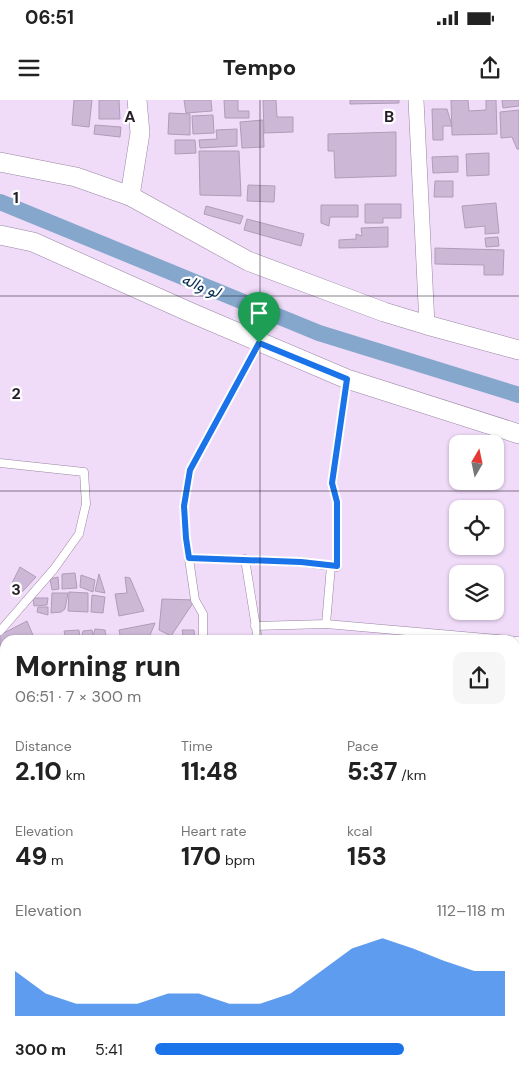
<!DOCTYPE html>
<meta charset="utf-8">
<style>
body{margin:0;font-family:"DM Sans",Vazirmatn,sans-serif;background:#f6f6f6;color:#222;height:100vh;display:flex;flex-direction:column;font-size:19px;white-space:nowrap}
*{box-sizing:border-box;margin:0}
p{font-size:16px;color:#767676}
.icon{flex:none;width:28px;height:28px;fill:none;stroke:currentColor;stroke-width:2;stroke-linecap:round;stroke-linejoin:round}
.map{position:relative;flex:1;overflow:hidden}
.details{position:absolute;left:0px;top:535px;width:520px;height:444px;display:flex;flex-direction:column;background:#fff;border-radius:15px 15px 0 0;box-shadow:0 1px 4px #0004}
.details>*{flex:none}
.needle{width:32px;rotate:9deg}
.buttons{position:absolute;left:449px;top:335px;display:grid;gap:10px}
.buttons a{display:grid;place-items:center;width:55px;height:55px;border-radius:10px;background:#fff;box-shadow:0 1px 4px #0004;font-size:25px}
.pin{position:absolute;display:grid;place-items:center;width:42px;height:42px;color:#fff;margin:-51px -21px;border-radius:50% 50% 50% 0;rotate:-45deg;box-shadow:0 0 5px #0007}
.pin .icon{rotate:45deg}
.round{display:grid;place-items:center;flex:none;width:52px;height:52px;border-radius:10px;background:#f6f6f6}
.head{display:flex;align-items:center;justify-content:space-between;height:85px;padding:0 15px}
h1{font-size:28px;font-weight:800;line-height:38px}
.stats{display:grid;grid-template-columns:repeat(3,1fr);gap:8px;height:85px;padding:5px 15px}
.stats div{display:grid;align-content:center}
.stats b{font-size:25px;font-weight:800}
.stats small{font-size:14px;font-weight:400}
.stats p{font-size:14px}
.chart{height:140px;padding:10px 15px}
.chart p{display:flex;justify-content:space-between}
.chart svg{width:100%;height:90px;margin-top:5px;fill:#1a73e8;opacity:.7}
ul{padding:0 15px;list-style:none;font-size:16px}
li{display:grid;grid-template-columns:80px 60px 1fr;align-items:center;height:38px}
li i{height:12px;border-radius:6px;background:#1a73e8}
.status{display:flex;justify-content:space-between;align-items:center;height:35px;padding:0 25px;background:#fff;direction:ltr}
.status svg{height:14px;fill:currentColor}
header{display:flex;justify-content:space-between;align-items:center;height:65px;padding:0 15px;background:#fff;font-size:22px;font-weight:800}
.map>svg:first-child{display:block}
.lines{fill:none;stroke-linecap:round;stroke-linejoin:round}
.canal{stroke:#85a7cc;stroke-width:16}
.building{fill:#ccb8d6;stroke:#b09cb9}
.service-casing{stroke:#9985a1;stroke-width:9}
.minor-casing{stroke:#9985a1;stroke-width:16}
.tertiary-casing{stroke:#9985a1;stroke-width:20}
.service{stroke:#fff;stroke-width:8}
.minor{stroke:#fff;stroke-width:15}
.tertiary{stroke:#fff;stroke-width:19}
.route-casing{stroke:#fff;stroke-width:10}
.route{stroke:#1a73e8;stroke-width:6}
.grid{fill:none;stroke:#261e29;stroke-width:1;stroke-opacity:0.55}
.labels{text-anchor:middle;stroke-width:4.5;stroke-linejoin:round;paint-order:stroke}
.water-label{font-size:16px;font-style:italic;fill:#042b4e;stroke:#fff}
.grid-label{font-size:16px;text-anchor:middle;font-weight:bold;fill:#261e29;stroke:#fff;stroke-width:4.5;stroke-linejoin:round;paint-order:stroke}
</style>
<div class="status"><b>06:51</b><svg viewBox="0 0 49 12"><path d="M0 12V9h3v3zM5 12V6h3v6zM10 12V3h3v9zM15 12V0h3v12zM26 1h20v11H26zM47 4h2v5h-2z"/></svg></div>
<header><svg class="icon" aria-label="menu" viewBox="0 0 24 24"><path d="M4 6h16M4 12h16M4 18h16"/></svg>Tempo<svg class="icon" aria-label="share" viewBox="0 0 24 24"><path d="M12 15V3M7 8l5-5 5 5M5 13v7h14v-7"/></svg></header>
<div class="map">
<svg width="519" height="978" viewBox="0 0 519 978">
<rect width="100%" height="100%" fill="#f0dbf9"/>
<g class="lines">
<path class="canal" d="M0,102L319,233L519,295"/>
</g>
<g class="building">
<path d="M74,0H92L89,27L72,25Z"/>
<path d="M99,0H119L120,19H99Z"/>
<path d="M184,0H211L212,11L186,13Z"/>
<path d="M224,0H238V11H249V18H225Z"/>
<path d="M263,0H276L277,17H293V32L264,33Z"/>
<path d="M350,0H399V3L350,4Z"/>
<path d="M451,0H468L469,11L486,10V0H496L497,34L452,35Z"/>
<path d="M502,0H519V6L503,8Z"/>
<path d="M432,9H447L452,26H443V40H433Z"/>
<path d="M519,10V49H517L512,37L501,38L500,12Z"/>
<path d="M169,13L190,14V35L168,34Z"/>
<path d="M213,15L214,33L193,34L192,16Z"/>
<path d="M263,20L264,47L242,48L240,22Z"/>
<path d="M95,25L121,27L120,37L94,34Z"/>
<path d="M237,29V46L200,48L199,40L217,39L216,30Z"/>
<path d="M396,32V76L335,78L334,51H328V34Z"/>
<path d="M175,40H195L196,53L175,54Z"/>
<path d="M199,51H239L241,96L200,95Z"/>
<path d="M489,53V75L467,76L466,54Z"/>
<path d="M458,56V72L433,73L432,57Z"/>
<path d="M435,81H453V97H434Z"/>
<path d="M248,85L275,86L274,102L247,101Z"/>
<path d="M496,103L499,133L485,134V126L465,128L462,106Z"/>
<path d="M365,104H401V118H383V123H365Z"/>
<path d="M321,105H358V117H330L329,126L321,123Z"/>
<path d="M206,106L243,116L240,124L204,114Z"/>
<path d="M247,119L304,134L301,146L244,130Z"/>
<path d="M388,127V147L339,148V140L356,139V134L362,136L361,128Z"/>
<path d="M498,137L499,146L486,147L485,138Z"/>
<path d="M435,148L504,150L503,175H484V165L435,164Z"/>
<path d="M20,467L36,477L22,492L12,483Z"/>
<path d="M75,473L77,488L62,489V474Z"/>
<path d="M99,474L105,493L95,491Z"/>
<path d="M81,475L95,480L93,492L80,487Z"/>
<path d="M58,477L59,489L52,490L50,479Z"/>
<path d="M125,477L130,478L144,511L119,516L115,494L127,493Z"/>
<path d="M69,492L88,493V512L68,511Z"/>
<path d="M52,493H68L65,509L61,512L51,513Z"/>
<path d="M92,495L105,497L103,513L91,512Z"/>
<path d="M33,498H48L47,505L34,506Z"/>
<path d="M162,499L195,500L171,536L159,530Z"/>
<path d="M38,507H48V515L37,512Z"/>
<path d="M27,521L35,540H5L4,554L0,543V535Z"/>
<path d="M155,523L148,540H121L119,530Z"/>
<path d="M95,529L105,530L107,540H92Z"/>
<path d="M79,530L80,538L74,540H66L64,531Z"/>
<path d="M92,530L93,535L81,539L83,531Z"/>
<path d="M182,530H194L195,540H184Z"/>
<path d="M0,656L5,657V682H0Z"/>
</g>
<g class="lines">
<g class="service-casing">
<g id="service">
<path d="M0,363L84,372L86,404L79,434L54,469L0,531"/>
<path d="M189,458L301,462L337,467V402L332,383L347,279"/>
<path d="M245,459L258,540"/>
<path d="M326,524L331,466"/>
<path d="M255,526L326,524L509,540"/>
<path d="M203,540V514L195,500L186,438L184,406L190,370L259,243"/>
<path d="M515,541H519"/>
<path d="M0,633H5"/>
<path d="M0,758L5,766"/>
<path d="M515,877L519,878"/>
<path d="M0,957L5,949"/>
<path d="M123,974L124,978"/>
<path d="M414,974L431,978"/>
<path d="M140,978L220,975L233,978"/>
<path d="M311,978L313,974"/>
</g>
</g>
<g class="minor-casing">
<g id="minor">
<path d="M416,0L427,225"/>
<path d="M0,696H5"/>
<path d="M515,773L519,774"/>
<path d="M515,845L519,830"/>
<path d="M475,978L476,974"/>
</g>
</g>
<g class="tertiary-casing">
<g id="tertiary">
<path d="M0,62L76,77L130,96L248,161L384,212L427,225L519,250"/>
<path d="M130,96L140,33L137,0"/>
<path d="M0,135L33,142L194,214L347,279L519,334"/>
</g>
</g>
<use href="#service" class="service"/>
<use href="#minor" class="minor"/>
<use href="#tertiary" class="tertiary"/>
</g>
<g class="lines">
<g class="route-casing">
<path id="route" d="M259,243L347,279L332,383L337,402V466L301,462L189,458L186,438L184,406L190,370Z"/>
</g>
<use href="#route" class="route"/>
</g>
<path class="grid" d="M260,0V540M0,196H519M0,391H519M0,587H5M515,587H519M0,782H5M515,782H519M260,974V978"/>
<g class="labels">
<g class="water-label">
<text transform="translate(201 185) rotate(22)" y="6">لو واله</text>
</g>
</g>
<g class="grid-label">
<text x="130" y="22">A</text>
<text x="389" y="22">B</text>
<text x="16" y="103">1</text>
<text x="16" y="299">2</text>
<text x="16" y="495">3</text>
</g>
</svg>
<div class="buttons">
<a><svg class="needle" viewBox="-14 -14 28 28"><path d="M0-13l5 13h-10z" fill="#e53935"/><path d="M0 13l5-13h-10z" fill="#767676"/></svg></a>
<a><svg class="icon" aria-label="locate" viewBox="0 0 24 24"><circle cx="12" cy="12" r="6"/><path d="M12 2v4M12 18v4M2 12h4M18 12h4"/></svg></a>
<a><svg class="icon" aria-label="layers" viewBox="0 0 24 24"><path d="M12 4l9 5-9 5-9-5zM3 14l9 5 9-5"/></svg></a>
</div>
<div class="pin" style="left:259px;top:243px;background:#1e9e55"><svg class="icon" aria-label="arrive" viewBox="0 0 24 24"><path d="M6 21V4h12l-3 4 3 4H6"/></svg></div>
<section class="details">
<div class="head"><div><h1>Morning run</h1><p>06:51 · 7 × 300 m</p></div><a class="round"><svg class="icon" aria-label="share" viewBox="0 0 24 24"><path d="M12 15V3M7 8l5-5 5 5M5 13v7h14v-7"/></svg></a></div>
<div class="stats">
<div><p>Distance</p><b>2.10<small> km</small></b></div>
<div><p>Time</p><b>11:48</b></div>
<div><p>Pace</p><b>5:37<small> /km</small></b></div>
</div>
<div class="stats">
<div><p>Elevation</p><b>49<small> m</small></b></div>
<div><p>Heart rate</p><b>170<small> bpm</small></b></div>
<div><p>kcal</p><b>153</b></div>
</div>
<div class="chart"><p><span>Elevation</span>112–118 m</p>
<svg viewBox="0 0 160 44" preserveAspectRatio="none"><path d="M0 44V22L10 33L20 38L30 38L40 38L50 33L60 33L70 38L80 38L90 33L100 22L110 11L120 6L130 11L140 17L150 22L160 22V44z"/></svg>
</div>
<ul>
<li><b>300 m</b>5:41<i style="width:71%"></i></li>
</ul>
</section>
</div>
